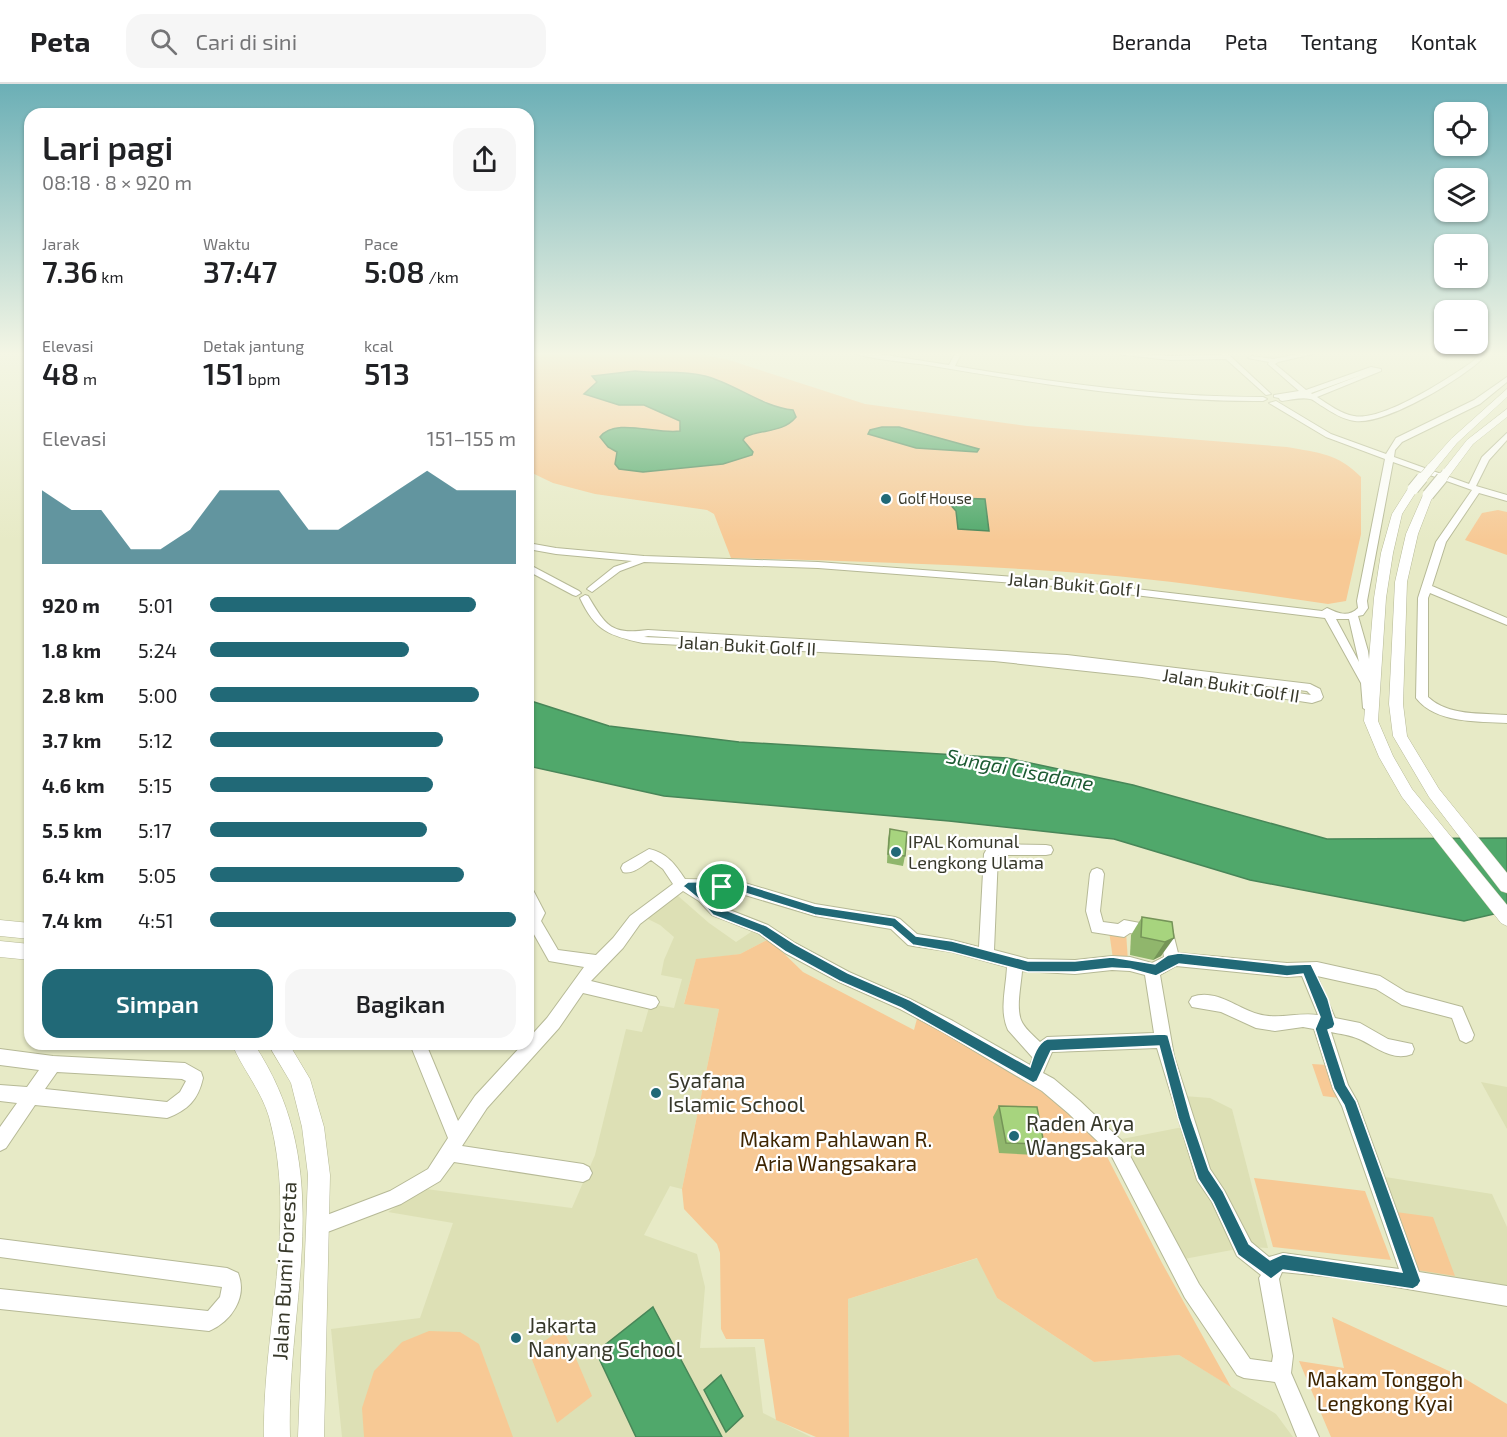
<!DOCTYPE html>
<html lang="id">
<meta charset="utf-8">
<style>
body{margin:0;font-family:"Exo 2",sans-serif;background:#f6f6f6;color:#202124;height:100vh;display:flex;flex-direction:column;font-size:22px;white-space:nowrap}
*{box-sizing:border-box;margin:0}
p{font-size:20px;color:#757577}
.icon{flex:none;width:33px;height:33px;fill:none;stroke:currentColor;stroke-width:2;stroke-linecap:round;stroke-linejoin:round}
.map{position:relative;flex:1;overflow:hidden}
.drawer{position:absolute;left:24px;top:24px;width:510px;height:942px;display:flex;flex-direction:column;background:#fff;border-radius:18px;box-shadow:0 2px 4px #0004}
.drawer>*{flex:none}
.controls{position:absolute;left:1434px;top:18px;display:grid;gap:12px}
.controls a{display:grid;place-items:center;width:54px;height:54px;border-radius:12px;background:#fff;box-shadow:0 2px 4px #0004;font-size:30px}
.pin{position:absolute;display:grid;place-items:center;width:51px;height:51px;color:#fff;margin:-26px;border:3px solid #fff;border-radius:50%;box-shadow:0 2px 6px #0007}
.round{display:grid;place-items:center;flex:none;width:63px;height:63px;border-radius:18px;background:#f6f6f6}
.headline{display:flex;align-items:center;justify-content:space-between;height:102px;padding:0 18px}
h1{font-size:33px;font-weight:600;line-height:45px}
.stats{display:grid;grid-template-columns:repeat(3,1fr);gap:9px;height:102px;padding:6px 18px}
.stats div{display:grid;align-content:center}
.stats b{font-size:30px;font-weight:600}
.stats small{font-size:16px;font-weight:400}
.stats p{font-size:16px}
.chart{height:168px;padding:12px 18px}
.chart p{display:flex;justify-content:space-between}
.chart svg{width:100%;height:108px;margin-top:6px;fill:#216977;opacity:.7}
.cta{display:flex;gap:12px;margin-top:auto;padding:12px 18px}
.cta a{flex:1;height:69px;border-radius:18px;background:#216977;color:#fff;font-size:24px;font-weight:600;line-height:69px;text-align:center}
.cta a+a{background:#f6f6f6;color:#202124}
ul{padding:0 18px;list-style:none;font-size:20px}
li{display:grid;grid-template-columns:96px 72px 1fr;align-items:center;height:45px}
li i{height:15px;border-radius:8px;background:#216977}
header{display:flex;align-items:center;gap:36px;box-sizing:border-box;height:84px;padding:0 30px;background:#fff;border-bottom:2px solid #e0e0e0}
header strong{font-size:28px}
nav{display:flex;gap:33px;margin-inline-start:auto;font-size:21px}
.search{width:420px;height:54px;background:#f6f6f6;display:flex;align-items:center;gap:15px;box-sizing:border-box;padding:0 21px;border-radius:18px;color:#757577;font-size:22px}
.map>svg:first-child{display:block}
.built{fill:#dde0b5}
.green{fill:#f7c995}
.water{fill:#50a86b;stroke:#488658;stroke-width:1.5}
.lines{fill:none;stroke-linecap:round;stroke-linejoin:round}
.minor-casing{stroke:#b6b996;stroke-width:2}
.major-casing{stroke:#b6b996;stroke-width:1}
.minor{fill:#fff;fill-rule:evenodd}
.major{fill:#fff;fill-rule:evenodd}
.major-bridge-far1-casing{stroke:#b6b996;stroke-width:10;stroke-linecap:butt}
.major-bridge-casing{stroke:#b6b996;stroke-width:13;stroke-linecap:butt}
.major-bridge-far1{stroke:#fff;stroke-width:9}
.major-bridge{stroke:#fff;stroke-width:11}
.wall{fill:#90b66c}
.shaded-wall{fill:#759458}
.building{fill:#a7d47e;stroke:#759458;stroke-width:1.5}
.route{fill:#216977;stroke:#fff;stroke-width:1.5;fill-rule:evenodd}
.poi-dot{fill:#216977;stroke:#fff;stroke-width:2}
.labels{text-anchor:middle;stroke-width:4.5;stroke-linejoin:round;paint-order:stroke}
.far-poi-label{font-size:15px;fill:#37382a;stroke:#fff;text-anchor:start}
.street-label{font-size:18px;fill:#37382a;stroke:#fff}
.poi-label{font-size:18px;fill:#37382a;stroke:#fff;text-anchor:start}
.water-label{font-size:20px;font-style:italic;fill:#1c5a32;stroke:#fff}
.near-poi-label{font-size:21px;fill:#37382a;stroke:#fff;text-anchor:start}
.near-park-label{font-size:21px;fill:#3e2501;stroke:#fff}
.near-street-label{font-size:21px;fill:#37382a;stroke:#fff}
</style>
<header>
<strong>Peta</strong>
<div class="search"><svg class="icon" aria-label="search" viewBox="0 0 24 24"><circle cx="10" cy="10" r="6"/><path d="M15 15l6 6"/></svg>Cari di sini</div>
<nav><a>Beranda</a><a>Peta</a><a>Tentang</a><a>Kontak</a></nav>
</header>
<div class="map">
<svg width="1507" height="1353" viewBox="0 0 1507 1353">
<rect width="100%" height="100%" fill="#e7eac6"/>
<g class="built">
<path d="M677,811L709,839L736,858L754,846L769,855L740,870L696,876L684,919L719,925L682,1105L670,1102L644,1151L697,1170L705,1203L700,1264L755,1263L763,1329L811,1353H342L331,1245L420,1234L453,1139L388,1128L426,1105L572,1124L595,1071L626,945L642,948L650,920L674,924L682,895L661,891L664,876L674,853L660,841L646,834Z"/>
<path d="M1481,998L1507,1003V1045Z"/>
<path d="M1184,1012L1210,1014L1232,1025L1268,1164L1248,1163L1184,1175L1122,1055L1193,1041Z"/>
<path d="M1379,1092L1492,1110L1507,1143V1206L1410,1185Z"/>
<path d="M978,1174L997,1214L1094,1278L1179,1271L1276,1330L1293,1353H843L849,1352L848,1215Z"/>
</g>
<g class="green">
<path d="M528,268H692L729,276L865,320L1027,342L1287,363C1319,369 1337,369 1361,393V450L1346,517L1328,520C1241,507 1155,494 1067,488C955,480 843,477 731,474L714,430L707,426L595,410L553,399L528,387Z"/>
<path d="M1498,426L1507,428V471L1465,456L1482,429Z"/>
<path d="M1109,847L1126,848L1128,877L1113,875Z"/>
<path d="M769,855L803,888L914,946L918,931L1041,1003L1083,1039L1101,1061L1162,1179L1231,1303L1179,1271L1094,1278L997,1214L977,1174L848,1215L849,1353H816L776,1336L764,1255H726L721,1245L720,1169L717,1160L684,1125L682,1105L719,925L684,920L696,875L740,870Z"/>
<path d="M1312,980L1328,981L1339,1014L1323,1012Z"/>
<path d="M1254,1094L1365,1107L1391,1176L1273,1163Z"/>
<path d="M1396,1128L1433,1133L1455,1192L1417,1186Z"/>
<path d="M1332,1233L1462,1293L1507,1320V1353H1331L1299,1277L1344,1284Z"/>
<path d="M563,1244L592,1312L557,1339L529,1268Z"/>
<path d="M429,1247L460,1248L479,1260L513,1353H364L362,1324L374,1287L402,1258Z"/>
</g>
<g class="water">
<path d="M635,287C659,290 682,286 705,292C736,300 762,323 793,326L796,333C783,349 762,345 745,353L743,356L753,368L752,371L723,380L643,388L619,385L615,380L617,368L608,363L600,353C615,333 657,351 680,347V337L644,321H619L584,310L597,298L592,292Z"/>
<path d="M882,343H899L979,365L977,368L916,364L868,350L870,346Z"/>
<path d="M955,414L985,415L989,447L958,445L956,427L946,416Z"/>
<path d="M528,616L609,642L739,658L1007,674L1133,701L1327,755L1507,754V827L1464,837L1250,796L1114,755L949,737L664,712L528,682Z"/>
<path d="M653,1223L722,1353H636L596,1268Z"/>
<path d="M721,1291L743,1332L726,1348L704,1306Z"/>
</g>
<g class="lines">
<g class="minor-casing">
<g id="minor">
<path d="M851,268H866L949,281L956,268H962L955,282C1057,299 1159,313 1263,313L1267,315L1263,317C1149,318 1039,300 927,281C911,279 862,274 851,268Z"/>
<path d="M1113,268L1170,272L1222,271L1221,268H1226L1271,310L1266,311L1226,275L1170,276L1116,270Z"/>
<path d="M1309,268H1322L1278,278L1275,280L1306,306L1371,283L1381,285V287L1317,313C1328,320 1341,330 1354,332C1382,338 1449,294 1472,278L1479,271L1475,268H1482L1486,271C1466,293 1386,341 1355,337C1344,336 1331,328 1322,322C1318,320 1313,315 1310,315C1302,313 1290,316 1282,317L1280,316L1279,314L1274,313V311L1299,307L1268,280L1269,278L1248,274L1251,272L1273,275ZM1364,290L1312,310L1311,309Z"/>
<path d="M1507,293V298L1480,320L1402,358L1395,366L1394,373L1469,400L1482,373L1507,349V356L1489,376L1476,402L1507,411V417L1479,409L1446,458L1432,502L1507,534V541L1430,509L1428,514V613C1448,632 1481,629 1507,631V639C1478,637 1436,640 1416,614L1418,514L1436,458L1472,406L1393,378L1367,517L1368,524L1363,531L1358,532L1368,567L1375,624L1369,628L1363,624L1361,599L1325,534L1068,503L818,484L644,478L620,487L592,508L587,505L589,503L614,483L632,477L556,470L528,465V459L556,464L644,472L818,478L1068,497L1322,527L1327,524C1337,529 1348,534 1358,524L1357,517L1385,375L1326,353L1269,319L1276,317L1331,350L1386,370L1396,354L1474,316ZM1336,535H1349L1359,578Z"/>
<path d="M528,480L579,507L581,509L576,512L573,511L528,487Z"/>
<path d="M585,511L588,512C606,542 611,551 648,546L1067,571L1310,600L1320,605L1323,613L1321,616L1312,619L1142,593L994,577L643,559C610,552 595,547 580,514ZM648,552L732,557L644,553ZM1191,593L1307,607L1311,611Z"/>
<path d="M994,760L1046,761L1051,762L1053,766L1051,770L1046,771H998L994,866L1028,875L1075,876L1112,872L1130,873L1152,879L1164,873L1161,854L1130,849L1124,853L1092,848L1086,827L1090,790L1092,786L1097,784L1102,786L1104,790L1100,827L1103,838L1118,840L1124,836L1172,845L1178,869L1287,879L1317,878L1380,892L1406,908L1462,923L1474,951L1472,956L1466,959L1460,956L1452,934L1402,921L1376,905L1317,892L1335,934L1360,939L1388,955L1412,960L1414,965L1412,970C1392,978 1375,962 1359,955C1350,951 1340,950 1331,948L1348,1001L1357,1017L1419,1188L1507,1202V1222L1343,1194L1282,1188L1279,1195L1293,1272L1291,1289L1319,1353H1297L1275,1298L1244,1294L1237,1291L1185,1214L1110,1069L1068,1029L1042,1007L941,947L900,925L839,898L785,869L758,849L712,831L699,817L683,807L640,840L623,864L591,897L656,913L659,918L656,923L651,925L583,909L559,944L487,1024L462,1062L583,1080L589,1083L592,1089L589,1095L583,1098L454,1078L440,1097L401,1120L317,1152L311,1149L308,1143L311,1137L390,1107L428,1085L448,1054L410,960H426L458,1037L475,1012L523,960H528V955L547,934L584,883L549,877L531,845L528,846V833L531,829L528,824V804L533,806L545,829L541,837L558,866L596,871L613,854L630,832L673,800L663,785L651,776C643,781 633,791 623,788L621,784L623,780L649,765C667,769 675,780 685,795L735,796L815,820L895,833L900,835L917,850L952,856L979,863L984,770L989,761ZM706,807L735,808L815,832L891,845L908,861L913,862L952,868L1007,883C1006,905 999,926 1008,946L1033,974L1030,981L953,937L910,915L849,888L795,859L768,841L722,823ZM1176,882L1287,893L1302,892L1318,931C1298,928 1278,936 1258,930C1237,924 1215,904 1192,913L1189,918L1192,923L1221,928L1256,944L1275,947L1303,943L1314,945L1333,1005L1342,1022L1399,1185L1283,1169L1269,1173L1251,1158L1224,1106L1210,1085L1174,972L1160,891ZM1112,886L1130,887L1145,891L1154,949L1047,953L1040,958C1034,952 1024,944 1021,936C1016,923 1021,902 1022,887L1075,890ZM1157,964L1197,1096L1212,1118L1237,1172L1261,1191L1259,1194L1273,1272L1272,1278L1250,1275L1199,1200L1122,1057L1080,1017L1054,995L1043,989L1052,968Z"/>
<path d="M0,965L53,972L185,979L201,988L203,994C198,1016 188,1026 167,1034L35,1021L6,1064L0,1067V1043L17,1019L0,1017V1001L27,1003L39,986L0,981ZM57,988L182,995L186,997L180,1008L167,1018L45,1005Z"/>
<path d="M0,1155L227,1184L238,1189C248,1213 231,1238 209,1247L0,1225V1205L208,1227L220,1213L222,1203L0,1173Z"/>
</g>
</g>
<g class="major-casing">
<g id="major">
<path d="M1507,305V313L1457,359L1435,386H1427V382L1451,355Z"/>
<path d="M1507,325V333L1473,360L1450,391H1442L1441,389L1467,356Z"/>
<path d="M1413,402L1418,405L1402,430L1393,469L1386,514L1378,637L1393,672L1412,705L1507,821V842L1501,839L1402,713L1379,673L1364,637L1374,514L1381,469L1392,430L1409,403Z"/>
<path d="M1428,408L1433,411L1418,450L1407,498L1403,620L1407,652L1439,705L1507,789V809L1501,807L1429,713L1393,652L1389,620L1395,498L1406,450L1423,411Z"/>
<path d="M0,836L30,839V855L0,852Z"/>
<path d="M0,857L30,860V876L0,873Z"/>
<path d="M232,960H254C339,1088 286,1214 290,1353H264C262,1247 298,1138 269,1033C261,1006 243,986 232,960Z"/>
<path d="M268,960H289L310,995L324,1043L330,1091L324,1353H298L308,1091L302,1043L291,999Z"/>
</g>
</g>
<use href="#minor" class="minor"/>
<use href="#major" class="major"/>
<g class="major-bridge-far1-casing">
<g id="major-bridge-far1">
<path d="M1421,396L1431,384"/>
<path d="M1441,396L1446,389"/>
</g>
</g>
<g class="major-bridge-casing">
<g id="major-bridge">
<path d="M1413,405L1422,394"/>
<path d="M1428,411L1442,394"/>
</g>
</g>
<use href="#major-bridge-far1" class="major-bridge-far1"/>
<use href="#major-bridge" class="major-bridge"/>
</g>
<g class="wall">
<path d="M890,745L905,772L903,782L887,779L888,755Z"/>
<path d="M1142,833L1172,838L1161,872L1153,876L1130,871L1131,851Z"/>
<path d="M999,1022L1044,1060L1036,1071L999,1069L993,1033Z"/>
</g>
<path class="shaded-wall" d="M1174,854L1161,872L1153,876L1165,858Z"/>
<g class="building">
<path d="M890,745L907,748L905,772L888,770Z"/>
<path d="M1142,833L1172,838L1174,854L1165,858L1141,853Z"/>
<path d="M999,1022L1037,1023L1044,1060L1006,1059Z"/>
</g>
<linearGradient id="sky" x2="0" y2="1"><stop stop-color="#6bafb6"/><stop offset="0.59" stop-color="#f4f6e5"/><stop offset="1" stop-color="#f4f6e5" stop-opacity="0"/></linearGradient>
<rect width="1507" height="457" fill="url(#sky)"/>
<path class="route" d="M735,797L815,822L895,834L916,852L952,857L1028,877H1075L1112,873L1155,880L1168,871L1179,869L1287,881L1311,880L1328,915L1335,940L1333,944L1328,946L1346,1001L1356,1017L1421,1197L1418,1202L1413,1205L1283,1186L1271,1195L1238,1171L1213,1118L1198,1095L1178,1034L1159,962L1051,967L1037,997L1033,999L901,924L839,897L786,868L759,849L713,831L700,816L683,802L688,798ZM735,806L815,831L892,843L913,861L952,868L1028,888H1075L1112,884L1130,885L1156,892L1179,880L1287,892L1303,890L1320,933L1315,945L1334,1005L1344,1021L1402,1188L1283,1170L1270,1176L1249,1160L1223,1107L1209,1086L1191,1034L1168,951L1164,950L1047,955C1037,959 1033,973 1030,983L910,916L848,889L795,860L767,842L721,824L705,807Z"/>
<g class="poi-dot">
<circle cx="886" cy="415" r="6"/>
<circle cx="896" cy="768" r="6"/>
<circle cx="656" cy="1009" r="6"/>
<circle cx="1014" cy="1052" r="6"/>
<circle cx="516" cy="1254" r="6"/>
</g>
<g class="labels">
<g class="far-poi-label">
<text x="898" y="420">Golf House</text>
</g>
<g class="street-label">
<text transform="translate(1074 501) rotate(5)" y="6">Jalan Bukit Golf I</text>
<text transform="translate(747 562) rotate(3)" y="6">Jalan Bukit Golf II</text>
<text transform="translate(1231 602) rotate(9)" y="6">Jalan Bukit Golf II</text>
</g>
<g class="poi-label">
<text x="908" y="764">IPAL Komunal<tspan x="908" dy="21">Lengkong Ulama</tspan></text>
</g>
<g class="water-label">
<text transform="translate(1020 686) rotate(11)" y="7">Sungai Cisadane</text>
</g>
<g class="near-poi-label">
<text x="668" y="1004">Syafana<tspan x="668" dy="24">Islamic School</tspan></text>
<text x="1026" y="1047">Raden Arya<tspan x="1026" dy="24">Wangsakara</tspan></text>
<text x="528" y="1249">Jakarta<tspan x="528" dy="24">Nanyang School</tspan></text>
</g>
<g class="near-park-label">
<text x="836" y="1063">Makam Pahlawan R.<tspan x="836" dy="24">Aria Wangsakara</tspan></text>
<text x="1385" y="1303">Makam Tonggoh<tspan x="1385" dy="24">Lengkong Kyai</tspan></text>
</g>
<g class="near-street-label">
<text transform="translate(285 1187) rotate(-87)" y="7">Jalan Bumi Foresta</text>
</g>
</g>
</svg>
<div class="controls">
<a><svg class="icon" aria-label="locate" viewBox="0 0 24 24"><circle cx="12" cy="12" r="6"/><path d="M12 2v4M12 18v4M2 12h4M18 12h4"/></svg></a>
<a><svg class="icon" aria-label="layers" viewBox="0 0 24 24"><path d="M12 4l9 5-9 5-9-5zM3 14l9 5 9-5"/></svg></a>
<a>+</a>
<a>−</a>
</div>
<div class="pin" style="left:722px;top:803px;background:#1e9e55"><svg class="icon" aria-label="arrive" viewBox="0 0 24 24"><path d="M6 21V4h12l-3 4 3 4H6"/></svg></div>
<section class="drawer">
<div class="headline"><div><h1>Lari pagi</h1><p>08:18 · 8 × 920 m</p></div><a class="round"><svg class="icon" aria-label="share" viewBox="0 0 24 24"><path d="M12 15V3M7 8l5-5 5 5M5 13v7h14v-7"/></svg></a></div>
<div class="stats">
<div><p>Jarak</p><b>7.36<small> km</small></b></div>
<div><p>Waktu</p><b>37:47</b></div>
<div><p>Pace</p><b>5:08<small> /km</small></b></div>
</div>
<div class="stats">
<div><p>Elevasi</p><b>48<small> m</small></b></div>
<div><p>Detak jantung</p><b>151<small> bpm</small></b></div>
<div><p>kcal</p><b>513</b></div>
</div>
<div class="chart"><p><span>Elevasi</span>151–155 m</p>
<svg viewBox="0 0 160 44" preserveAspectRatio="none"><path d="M0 44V14L10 22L20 22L30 38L40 38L50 30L60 14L70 14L80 14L90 30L100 30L110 22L120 14L130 6L140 14L150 14L160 14V44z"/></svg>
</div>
<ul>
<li><b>920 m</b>5:01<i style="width:87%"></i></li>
<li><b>1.8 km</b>5:24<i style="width:65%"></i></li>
<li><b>2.8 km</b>5:00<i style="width:88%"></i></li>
<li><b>3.7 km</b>5:12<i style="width:76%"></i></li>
<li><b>4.6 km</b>5:15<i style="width:73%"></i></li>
<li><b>5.5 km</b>5:17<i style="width:71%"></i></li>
<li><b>6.4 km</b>5:05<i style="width:83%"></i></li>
<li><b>7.4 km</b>4:51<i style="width:100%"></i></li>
</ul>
<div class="cta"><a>Simpan</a><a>Bagikan</a></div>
</section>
</div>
